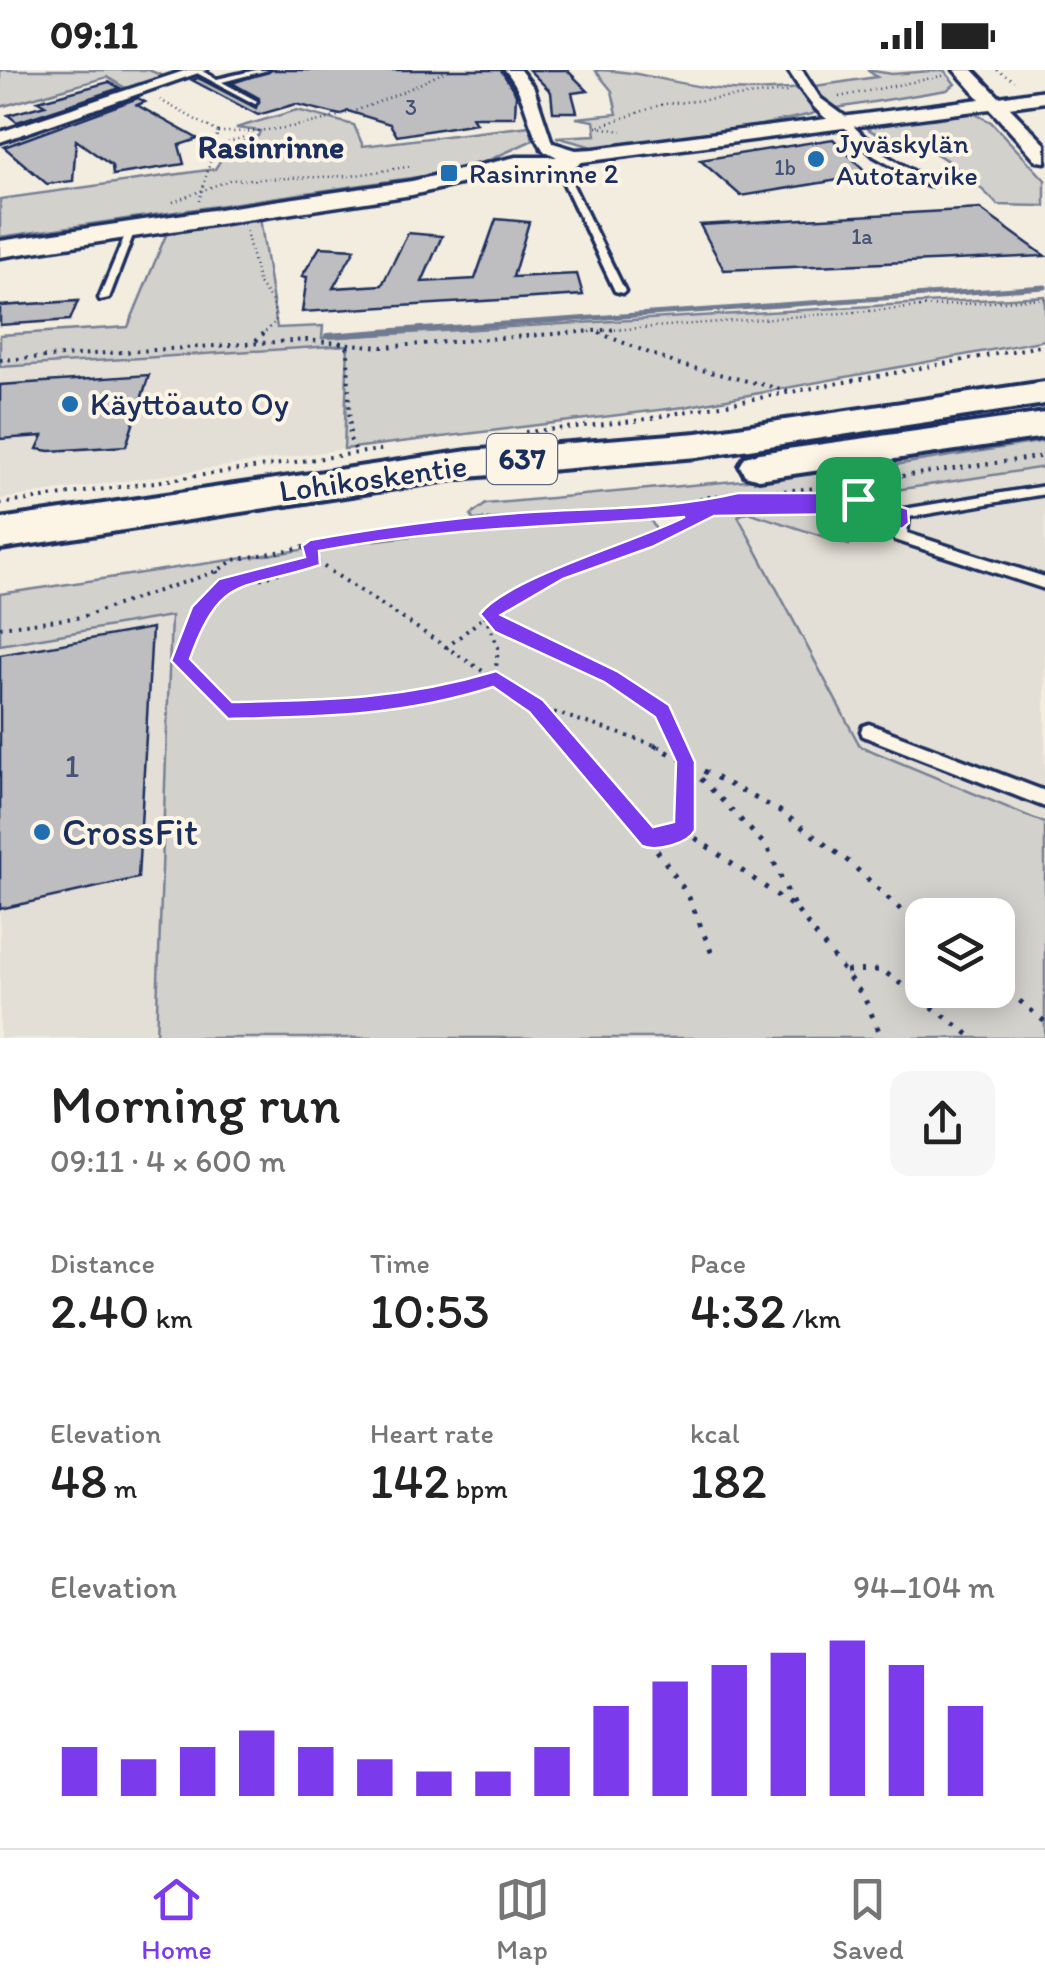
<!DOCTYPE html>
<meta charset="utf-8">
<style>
body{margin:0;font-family:Itim,sans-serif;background:#f6f6f6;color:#222;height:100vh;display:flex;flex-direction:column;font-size:38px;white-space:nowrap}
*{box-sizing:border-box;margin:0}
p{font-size:32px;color:#767676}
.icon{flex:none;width:55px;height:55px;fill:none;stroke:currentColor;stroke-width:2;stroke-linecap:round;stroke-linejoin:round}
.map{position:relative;height:968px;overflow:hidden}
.panel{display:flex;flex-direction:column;background:#fff;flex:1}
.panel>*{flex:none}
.fabs{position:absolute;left:905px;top:828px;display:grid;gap:20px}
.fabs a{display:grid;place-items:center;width:110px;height:110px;border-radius:20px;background:#fff;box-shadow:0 5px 25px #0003;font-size:50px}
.pin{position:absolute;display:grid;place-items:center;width:85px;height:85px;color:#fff;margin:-42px;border-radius:20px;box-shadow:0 5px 15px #0006}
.round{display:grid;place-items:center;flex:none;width:105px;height:105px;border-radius:20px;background:#f6f6f6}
.summary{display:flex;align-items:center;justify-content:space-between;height:170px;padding:0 50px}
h1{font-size:55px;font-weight:600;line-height:75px}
.stats{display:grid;grid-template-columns:repeat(3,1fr);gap:15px;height:170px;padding:10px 50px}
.stats div{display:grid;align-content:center}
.stats b{font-size:50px;font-weight:600}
.stats small{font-size:28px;font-weight:400}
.stats p{font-size:28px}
.chart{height:280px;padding:20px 50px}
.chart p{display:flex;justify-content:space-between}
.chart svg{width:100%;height:180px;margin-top:10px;stroke:#7c3aed;stroke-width:6}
.status{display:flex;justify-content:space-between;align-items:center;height:70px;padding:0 50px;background:#fff;direction:ltr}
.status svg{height:28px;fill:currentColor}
.menu{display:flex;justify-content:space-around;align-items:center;height:140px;border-top:2px solid #e0e0e0;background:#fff;font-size:28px;color:#767676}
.menu a{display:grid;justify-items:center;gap:5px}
.menu .current{color:#7c3aed}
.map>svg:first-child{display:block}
.built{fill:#e3dfd6}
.green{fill:#d3d1cc;stroke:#778095;stroke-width:2.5;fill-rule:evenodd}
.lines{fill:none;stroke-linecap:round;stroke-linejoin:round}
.stream-far1{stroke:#707a91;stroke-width:5}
.stream{stroke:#707a91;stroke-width:6}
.building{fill:#bebec0;stroke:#1b2f5e;stroke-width:2.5}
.lane-casing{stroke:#1b2f5e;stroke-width:7}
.street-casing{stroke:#1b2f5e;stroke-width:7}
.secondary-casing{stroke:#1b2f5e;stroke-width:7}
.primary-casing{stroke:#1b2f5e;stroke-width:8}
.path-far2{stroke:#1b2f5e;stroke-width:2.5;stroke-dasharray:1 4;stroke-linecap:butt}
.path-far1{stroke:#1b2f5e;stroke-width:4;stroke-dasharray:2.5 6;stroke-linecap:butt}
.path{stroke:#1b2f5e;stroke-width:5;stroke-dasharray:4 10;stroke-linecap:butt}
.lane{fill:#fcf5e5;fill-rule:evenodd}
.street{fill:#fcf5e5;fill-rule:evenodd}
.secondary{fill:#fcf5e5;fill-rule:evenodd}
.primary{fill:#fcf5e5;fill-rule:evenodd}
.route{fill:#7c3aed;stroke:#fff;stroke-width:2.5;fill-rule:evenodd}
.poi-dot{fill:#1f6fb2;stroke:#fcf5e5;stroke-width:4}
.labels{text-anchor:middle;stroke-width:8;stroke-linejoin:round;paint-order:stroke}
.far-number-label{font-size:22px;fill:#445376}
.far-poi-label{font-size:28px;fill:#1b2f5e;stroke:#fcf5e5;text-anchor:start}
.shield{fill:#fcf5e5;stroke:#5e6a86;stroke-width:2.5}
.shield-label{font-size:30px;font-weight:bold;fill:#1b2f5e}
.far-quarter-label{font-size:32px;font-weight:bold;fill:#1b2f5e;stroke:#fcf5e5}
.poi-label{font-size:32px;fill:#1b2f5e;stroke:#fcf5e5;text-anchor:start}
.street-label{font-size:32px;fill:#1b2f5e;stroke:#fcf5e5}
.near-number-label{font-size:32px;fill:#445376}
.near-poi-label{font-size:38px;fill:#1b2f5e;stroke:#fcf5e5;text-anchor:start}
</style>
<div class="status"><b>09:11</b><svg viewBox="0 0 49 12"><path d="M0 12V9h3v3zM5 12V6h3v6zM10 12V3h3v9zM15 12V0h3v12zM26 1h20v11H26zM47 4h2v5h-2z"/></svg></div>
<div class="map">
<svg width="1045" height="968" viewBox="0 0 1045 968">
<rect width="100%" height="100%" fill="#f3ede0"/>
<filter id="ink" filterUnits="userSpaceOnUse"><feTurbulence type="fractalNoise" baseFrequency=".01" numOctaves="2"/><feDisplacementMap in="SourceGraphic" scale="20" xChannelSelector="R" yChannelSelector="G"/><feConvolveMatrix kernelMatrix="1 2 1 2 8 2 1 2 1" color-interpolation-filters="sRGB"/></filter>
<g filter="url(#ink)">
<g class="built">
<path d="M348,275L344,379L0,429V297Z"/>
<path d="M1045,397V752L859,675L738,446L861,431L870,424Z"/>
<path d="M171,545L156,968H0V575Z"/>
</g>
<g class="green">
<path d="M0,0H149L163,6L132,22L107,7L0,37Z"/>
<path d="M595,0C637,0 676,15 718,19C777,25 825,14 877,7L867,0L892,4L944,0L955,14L947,20L831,39L826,36L812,44L756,56L597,78L556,67L596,65L594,51L576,48L617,44L612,21Z"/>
<path d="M297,40L354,55L363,76L530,56L533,70L485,92L425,106L0,167V129L215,99L229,77L258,66L260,61L236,58Z"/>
<path d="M967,40L991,52L1045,110V136L998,135C974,111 946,85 913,72C897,67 880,69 867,58Z"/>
<path d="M260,148L277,258L323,256L322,268L1045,226V270L684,337L344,379L348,275L0,297V265L128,257L168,160Z"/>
<path d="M1045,371V397L870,424L861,431L849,475L748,442L738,446L860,676L1045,753V968H156L171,546L0,575V524C217,493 431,455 649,447L661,469L693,450L730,438L473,450L471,445L486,434L876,398ZM998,845V920H922V845Z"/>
</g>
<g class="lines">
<path class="stream-far1" d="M386,262L1045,217"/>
<path class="stream" d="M327,266L422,259"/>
</g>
<g class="building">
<path d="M272,0H501L516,24L515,47H472L476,53L397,66L390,54L348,41L340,45L296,34L258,45L192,10L198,8L256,38L259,28L232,13Z"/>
<path d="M529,0H567L588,21L572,23L577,42H553L551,22Z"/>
<path d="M109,12L120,18L17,52L8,45L45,35L38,31Z"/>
<path d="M138,28L145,32L137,35L198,69L179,75L184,94L113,105L112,96L76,70L73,111L47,114L4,77Z"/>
<path d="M833,69L869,105L741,126L700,90Z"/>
<path d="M980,139L1045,186L724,200L700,155Z"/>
<path d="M496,149L529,152L513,207L577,204L583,225L302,242L307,207L302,206L320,177L355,179L333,218L382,215L408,163L442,166L422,212L475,209Z"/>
<path d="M78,231L70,250L0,255V236Z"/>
<path d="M149,305L126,376L50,381L37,379L43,366L0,369V315Z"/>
<path d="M152,558L138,808L0,839V585Z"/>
</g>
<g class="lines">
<g class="lane-casing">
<g id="lane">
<path d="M194,0H200L217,9L256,0H268L222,12L257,31L255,34L195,2Z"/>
<path d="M842,51H848L880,82L935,114L928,116L874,86L842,55Z"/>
<path d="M557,95L564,97L625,221L623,223L615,221L556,97Z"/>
<path d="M128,158L135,160L109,228L100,230L99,228Z"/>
<path d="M1045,416V424L909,447L907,463L1045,507V519L895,470L893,466L898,440Z"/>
<path d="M869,654L1045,721V737L863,666L861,661L863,656Z"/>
</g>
</g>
<g class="street-casing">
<g id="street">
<path d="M187,0H207L0,72V62Z"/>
<path d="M505,0H520L534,18L555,82H545C526,56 527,25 505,0Z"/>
<path d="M788,0H802L820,28L850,50V56C822,58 802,21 788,0Z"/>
</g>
</g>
<g class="secondary-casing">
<path id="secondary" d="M954,0H973L999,27L1045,20V32L1009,37L1045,74V92L1037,91L990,39L582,92L570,101H516L412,125L0,187V171L412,111L516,87H557L542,79L553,73L576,80L594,79L980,29Z"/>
</g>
<g class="primary-casing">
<g id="primary">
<path d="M1045,312V334L697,387L468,407L0,479V449L468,381L697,363Z"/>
<path d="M1045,343V367L759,409L745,405L740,396L745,387L759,383Z"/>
</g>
</g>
<g class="path-far2">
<path d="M997,0L1014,11"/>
<path d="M839,27L947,5"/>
<path d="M160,30L218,62L214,76"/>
<path d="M597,57L622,61"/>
<path d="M595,58L663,34L787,22"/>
<path d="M218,62C309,63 368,40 448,0"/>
<path d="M199,131L214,78L252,64"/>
<path d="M173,132L229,110L350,106L413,96"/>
<path d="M246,161L259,214L273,233L276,251L265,262"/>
<path d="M585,262L1045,228"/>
</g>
<g class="path-far1">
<path d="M599,263L677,294L789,321"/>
<path d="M256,271L268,259"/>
<path d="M339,272L348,278L350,369L356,381"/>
<path d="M0,290L307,270L382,277L619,259"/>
<path d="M525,362L635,351L1045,275"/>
<path d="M822,419L851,426"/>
<path d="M815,431L850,437"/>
<path d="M0,434L386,379"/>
<path d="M667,439L709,427L817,418L1045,386"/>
<path d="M693,439C739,427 840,424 885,437"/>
<path d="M217,501L225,514L263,508L315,491L536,636L571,677"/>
<path d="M224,515L198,542L180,591L228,641L395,631L495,609L498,577L485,546"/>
<path d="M489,544L501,557L611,607L662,641L678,677"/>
<path d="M0,557L82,547L217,501L234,490L391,461L530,448L772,438H859L883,447"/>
<path d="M446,578L485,546L557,504L647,473L706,442"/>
<path d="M538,637L661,677"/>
</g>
<g class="path">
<path d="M569,675L649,769L684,760L685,692"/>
<path d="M654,675L780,741L849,792L922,859"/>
<path d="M677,675L685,692L767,777L795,838"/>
<path d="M684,760L795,838L864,927L882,968"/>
<path d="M649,769L688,825L712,884"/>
<path d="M846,901L882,900L974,968"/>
<path d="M998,913L1045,952"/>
</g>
<use href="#lane" class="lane"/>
<use href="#street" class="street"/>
<use href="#secondary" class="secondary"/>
<use href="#primary" class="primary"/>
</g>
</g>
<path class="route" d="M738,423H858L908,439L909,453L902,459L858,444L714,446L652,477L563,509L501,545L617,601L669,635L695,692V760C688,774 656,782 642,776L529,642L493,617C402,646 322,647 228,649L171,591L192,537L219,509L305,487L302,476L310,470C383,457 457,447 531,442C602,438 669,439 738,423ZM685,447C638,471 507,508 480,544L495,562L604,612L655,647L676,692L674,752L653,757L543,630L496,601C403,629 328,630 232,632L190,589C220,503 242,521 320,495L319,481C445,457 560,457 685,447Z"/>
<g class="poi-dot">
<circle cx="816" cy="89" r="10"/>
<rect x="439" y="93" width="20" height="20" rx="5"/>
<circle cx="70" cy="334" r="10"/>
<circle cx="42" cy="762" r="10"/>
</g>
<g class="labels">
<g class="far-number-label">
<text x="411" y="45">3</text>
<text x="785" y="105">1b</text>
<text x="862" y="174">1a</text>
</g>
<g class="far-poi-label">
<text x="836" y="83">Jyväskylän<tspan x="836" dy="32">Autotarvike</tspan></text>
<text x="469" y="113">Rasinrinne 2</text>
</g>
<rect class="shield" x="487" y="364" width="70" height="50" rx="8"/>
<g class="shield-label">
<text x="522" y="399">637</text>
</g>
<g class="far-quarter-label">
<text x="271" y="88">Rasinrinne</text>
</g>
<g class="poi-label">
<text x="90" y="345">Käyttöauto Oy</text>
</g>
<g class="street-label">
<text transform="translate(373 408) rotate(-8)" y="11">Lohikoskentie</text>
</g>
<g class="near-number-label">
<text x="72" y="707">1</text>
</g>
<g class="near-poi-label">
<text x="62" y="775">CrossFit</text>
</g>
</g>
</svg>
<div class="fabs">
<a><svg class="icon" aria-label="layers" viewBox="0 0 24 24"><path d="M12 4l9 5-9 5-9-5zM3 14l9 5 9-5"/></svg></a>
</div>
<div class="pin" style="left:858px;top:429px;background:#1e9e55"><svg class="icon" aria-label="arrive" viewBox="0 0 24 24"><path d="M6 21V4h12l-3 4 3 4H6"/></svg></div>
</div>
<section class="panel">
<div class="summary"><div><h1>Morning run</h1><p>09:11 · 4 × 600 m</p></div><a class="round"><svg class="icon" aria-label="share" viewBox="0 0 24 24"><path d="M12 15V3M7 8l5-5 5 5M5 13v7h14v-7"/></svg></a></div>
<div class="stats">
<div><p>Distance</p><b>2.40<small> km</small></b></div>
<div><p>Time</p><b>10:53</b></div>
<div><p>Pace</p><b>4:32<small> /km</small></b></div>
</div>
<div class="stats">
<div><p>Elevation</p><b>48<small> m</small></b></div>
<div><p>Heart rate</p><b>142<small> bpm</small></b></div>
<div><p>kcal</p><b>182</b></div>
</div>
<div class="chart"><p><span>Elevation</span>94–104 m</p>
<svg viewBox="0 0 160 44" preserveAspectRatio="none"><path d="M5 44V32M15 44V35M25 44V32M35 44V28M45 44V32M55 44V35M65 44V38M75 44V38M85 44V32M95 44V22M105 44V16M115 44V12M125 44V9M135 44V6M145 44V12M155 44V22"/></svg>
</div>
</section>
<nav class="menu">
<a class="current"><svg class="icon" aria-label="home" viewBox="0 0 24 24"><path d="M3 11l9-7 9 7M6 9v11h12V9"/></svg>Home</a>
<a><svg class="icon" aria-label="map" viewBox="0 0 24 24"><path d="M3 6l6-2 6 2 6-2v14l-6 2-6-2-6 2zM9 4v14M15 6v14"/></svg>Map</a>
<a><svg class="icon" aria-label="saved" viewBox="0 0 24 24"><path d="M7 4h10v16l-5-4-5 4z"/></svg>Saved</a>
</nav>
